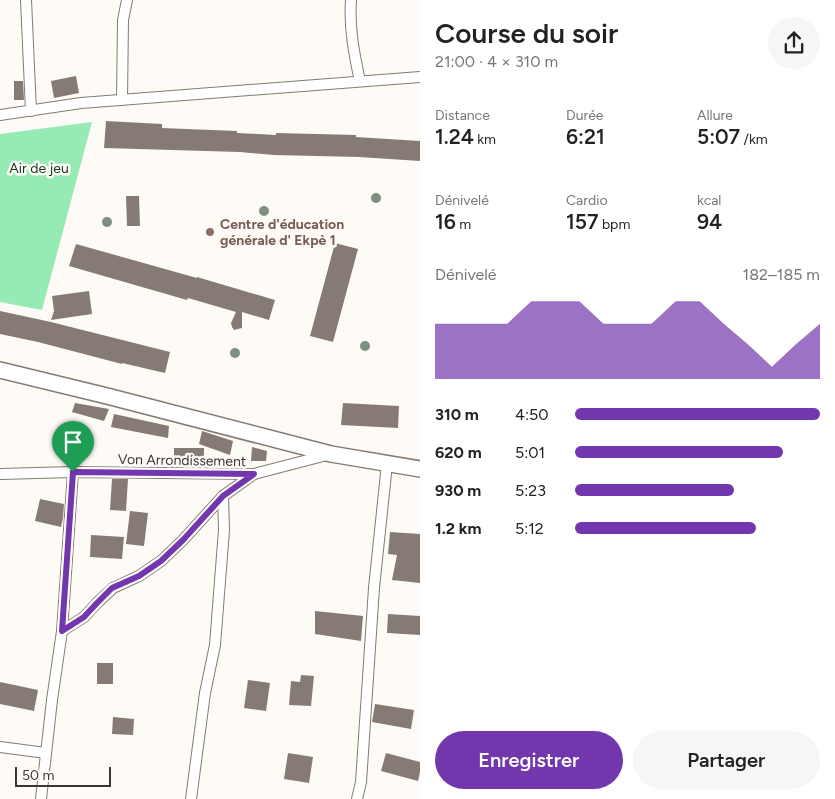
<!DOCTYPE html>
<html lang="fr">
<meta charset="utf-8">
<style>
body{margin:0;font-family:Figtree,sans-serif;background:#f6f6f6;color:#222;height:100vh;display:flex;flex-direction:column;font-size:19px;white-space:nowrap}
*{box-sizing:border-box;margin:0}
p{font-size:16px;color:#767676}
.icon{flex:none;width:28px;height:28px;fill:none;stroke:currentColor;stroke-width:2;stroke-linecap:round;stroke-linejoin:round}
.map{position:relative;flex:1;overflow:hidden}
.side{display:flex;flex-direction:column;background:#fff;width:415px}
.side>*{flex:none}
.scale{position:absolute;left:15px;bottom:12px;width:96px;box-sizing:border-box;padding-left:5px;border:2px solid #3a3733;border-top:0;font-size:14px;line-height:18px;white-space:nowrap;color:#3a3733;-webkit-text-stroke:4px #fefaf6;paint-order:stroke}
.pin{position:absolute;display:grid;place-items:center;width:42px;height:42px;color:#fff;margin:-51px -21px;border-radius:50% 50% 50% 0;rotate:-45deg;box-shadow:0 0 5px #0007}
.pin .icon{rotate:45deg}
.round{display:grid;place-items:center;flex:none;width:52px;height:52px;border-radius:26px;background:#f6f6f6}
.head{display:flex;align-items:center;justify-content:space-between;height:85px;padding:0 15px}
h1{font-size:28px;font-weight:600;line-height:38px}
.stats{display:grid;grid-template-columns:repeat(3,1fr);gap:8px;height:85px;padding:5px 15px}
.stats div{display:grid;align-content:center}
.stats b{font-size:21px;font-weight:600}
.stats small{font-size:14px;font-weight:400}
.stats p{font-size:14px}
.chart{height:140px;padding:10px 15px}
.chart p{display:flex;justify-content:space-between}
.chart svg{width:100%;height:90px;margin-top:5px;fill:#7337ad;opacity:.7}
.action{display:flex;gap:10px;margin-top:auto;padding:10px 15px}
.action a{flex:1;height:58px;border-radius:30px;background:#7337ad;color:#fff;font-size:20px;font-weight:600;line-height:58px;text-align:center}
.action a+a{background:#f6f6f6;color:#222}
ul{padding:0 15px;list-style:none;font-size:16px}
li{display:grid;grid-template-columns:80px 60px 1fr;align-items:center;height:38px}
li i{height:12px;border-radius:6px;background:#7337ad}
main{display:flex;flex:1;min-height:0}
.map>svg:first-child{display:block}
.green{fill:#96ebb4}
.building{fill:#867a75}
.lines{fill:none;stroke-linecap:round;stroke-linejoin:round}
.street-casing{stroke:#837b72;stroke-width:12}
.secondary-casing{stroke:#837b72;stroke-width:18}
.street{stroke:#fff;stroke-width:10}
.secondary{stroke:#fff;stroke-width:15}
.tree{fill:#7c8f81}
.route-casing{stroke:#fff;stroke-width:10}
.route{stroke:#7337ad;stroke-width:6}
.education-dot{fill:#8d6e63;stroke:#fefaf6;stroke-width:2}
.labels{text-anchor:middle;stroke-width:5;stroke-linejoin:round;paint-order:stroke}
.park-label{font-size:14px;fill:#113822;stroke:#fefaf6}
.education-label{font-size:14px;font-weight:bold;fill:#785e54;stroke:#fefaf6;text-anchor:start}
.street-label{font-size:14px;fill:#3a3733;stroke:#fefaf6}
</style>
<main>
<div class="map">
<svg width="420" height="799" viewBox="0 0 420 799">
<rect width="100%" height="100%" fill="#fefaf6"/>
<path class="green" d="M92,122L42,310L0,302V134Z"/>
<g class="building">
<path d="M76,76L79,93L54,98L51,81Z"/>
<path d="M14,81H23L24,100H14Z"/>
<path d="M106,121L162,124V128L237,131V133L276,135V133L356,135V137L420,141V161L359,157L274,155L240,152L104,148Z"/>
<path d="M126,196H139L140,226H127Z"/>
<path d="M335,243L358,249L333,342L310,336Z"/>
<path d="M76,244L197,278V277L275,300L269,320L242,312V328L234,330L232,327L231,323L236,312L188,298L187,300L69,266Z"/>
<path d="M89,291L92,314L51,320L54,311L52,296Z"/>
<path d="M0,311L51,322L170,352L165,373L122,363V364L38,342L0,334Z"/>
<path d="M75,403L109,409L104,421L72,412Z"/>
<path d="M343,403L399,406L398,428L341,425Z"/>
<path d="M114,414L169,426L168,438L111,427Z"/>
<path d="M202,431L233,441L230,455L199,444Z"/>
<path d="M252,447L267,451L266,461H251Z"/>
<rect x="174" y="448" width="30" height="18"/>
<path d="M112,479H128L126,511L110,510Z"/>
<path d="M40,499L64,504L63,518L61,527L35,521Z"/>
<path d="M130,511L148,513L144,546L126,544Z"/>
<path d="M390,532L420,534V583L392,580L397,555L388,554Z"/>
<path d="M91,535L124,537L122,559L90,557Z"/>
<path d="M315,611L363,616L361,641L315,634Z"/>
<path d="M388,614L420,616V635L387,633Z"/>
<rect x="97" y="663" width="16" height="21"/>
<path d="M301,675L314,676L311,706L289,705L291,681L300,682Z"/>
<path d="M248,680L270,683L266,711L244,708Z"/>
<path d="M0,682L38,690L34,711L0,704Z"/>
<path d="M375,704L414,710L411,729L372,722Z"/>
<path d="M113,717L134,719L133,735L112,734Z"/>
<path d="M288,753L313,757L309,783L284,779Z"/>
<path d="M386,753L420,762V772L418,781L381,771Z"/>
</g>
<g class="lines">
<g class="street-casing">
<g id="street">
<path d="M26,0L31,111"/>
<path d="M351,0C349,27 354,54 360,81"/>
<path d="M122,100L123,20L127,0"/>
<path d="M0,115L81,103L420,77"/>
<path d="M0,474L73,472L254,474L327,455"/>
<path d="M62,631L84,617L97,603L113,588L139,576L161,561L183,540L223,496L254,474"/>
<path d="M0,747L46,753"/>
<path d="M41,799L52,700L62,631L73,472"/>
<path d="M191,799L205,693L215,645L224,530L223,496"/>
<path d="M357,799L361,782L374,588L387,464"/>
</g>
</g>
<g class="secondary-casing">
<path id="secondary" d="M0,370L107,396L331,454L420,469"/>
</g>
<use href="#street" class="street"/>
<use href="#secondary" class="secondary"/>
</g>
<g class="tree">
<circle cx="376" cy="198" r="5"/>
<circle cx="264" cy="211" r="5"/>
<circle cx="107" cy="222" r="5"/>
<circle cx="365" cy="346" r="5"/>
<circle cx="235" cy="353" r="5"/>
</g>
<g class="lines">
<g class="route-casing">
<path id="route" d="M73,472L254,474L223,496L183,540L161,561L139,576L112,588L97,603L84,617L62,631Z"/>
</g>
<use href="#route" class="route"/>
</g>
<circle class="education-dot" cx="210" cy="232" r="5"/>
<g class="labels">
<g class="park-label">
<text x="39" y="173">Air de jeu</text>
</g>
<g class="education-label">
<text x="220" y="229">Centre d'éducation<tspan x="220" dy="16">générale d' Ekpè 1</tspan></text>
</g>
<g class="street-label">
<text transform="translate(182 460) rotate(1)" y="5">Von Arrondissement</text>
</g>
</g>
</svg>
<div class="scale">50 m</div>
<div class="pin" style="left:73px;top:472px;background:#1e9e55"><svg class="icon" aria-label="arrive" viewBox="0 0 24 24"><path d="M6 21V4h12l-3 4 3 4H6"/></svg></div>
</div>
<section class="side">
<div class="head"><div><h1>Course du soir</h1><p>21:00 · 4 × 310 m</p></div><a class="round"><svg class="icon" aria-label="share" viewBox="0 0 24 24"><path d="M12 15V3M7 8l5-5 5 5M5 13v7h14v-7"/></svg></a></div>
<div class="stats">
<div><p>Distance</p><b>1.24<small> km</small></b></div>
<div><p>Durée</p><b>6:21</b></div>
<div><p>Allure</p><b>5:07<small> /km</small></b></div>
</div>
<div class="stats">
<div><p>Dénivelé</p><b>16<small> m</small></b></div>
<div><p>Cardio</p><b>157<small> bpm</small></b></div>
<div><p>kcal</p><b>94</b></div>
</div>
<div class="chart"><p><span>Dénivelé</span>182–185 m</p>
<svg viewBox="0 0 160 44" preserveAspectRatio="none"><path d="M0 44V17L10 17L20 17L30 17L40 6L50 6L60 6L70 17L80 17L90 17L100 6L110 6L120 17L130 27L140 38L150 27L160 17V44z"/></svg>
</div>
<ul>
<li><b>310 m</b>4:50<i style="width:100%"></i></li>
<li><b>620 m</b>5:01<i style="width:85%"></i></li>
<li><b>930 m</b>5:23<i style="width:65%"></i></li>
<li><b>1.2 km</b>5:12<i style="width:74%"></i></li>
</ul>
<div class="action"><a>Enregistrer</a><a>Partager</a></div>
</section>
</main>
